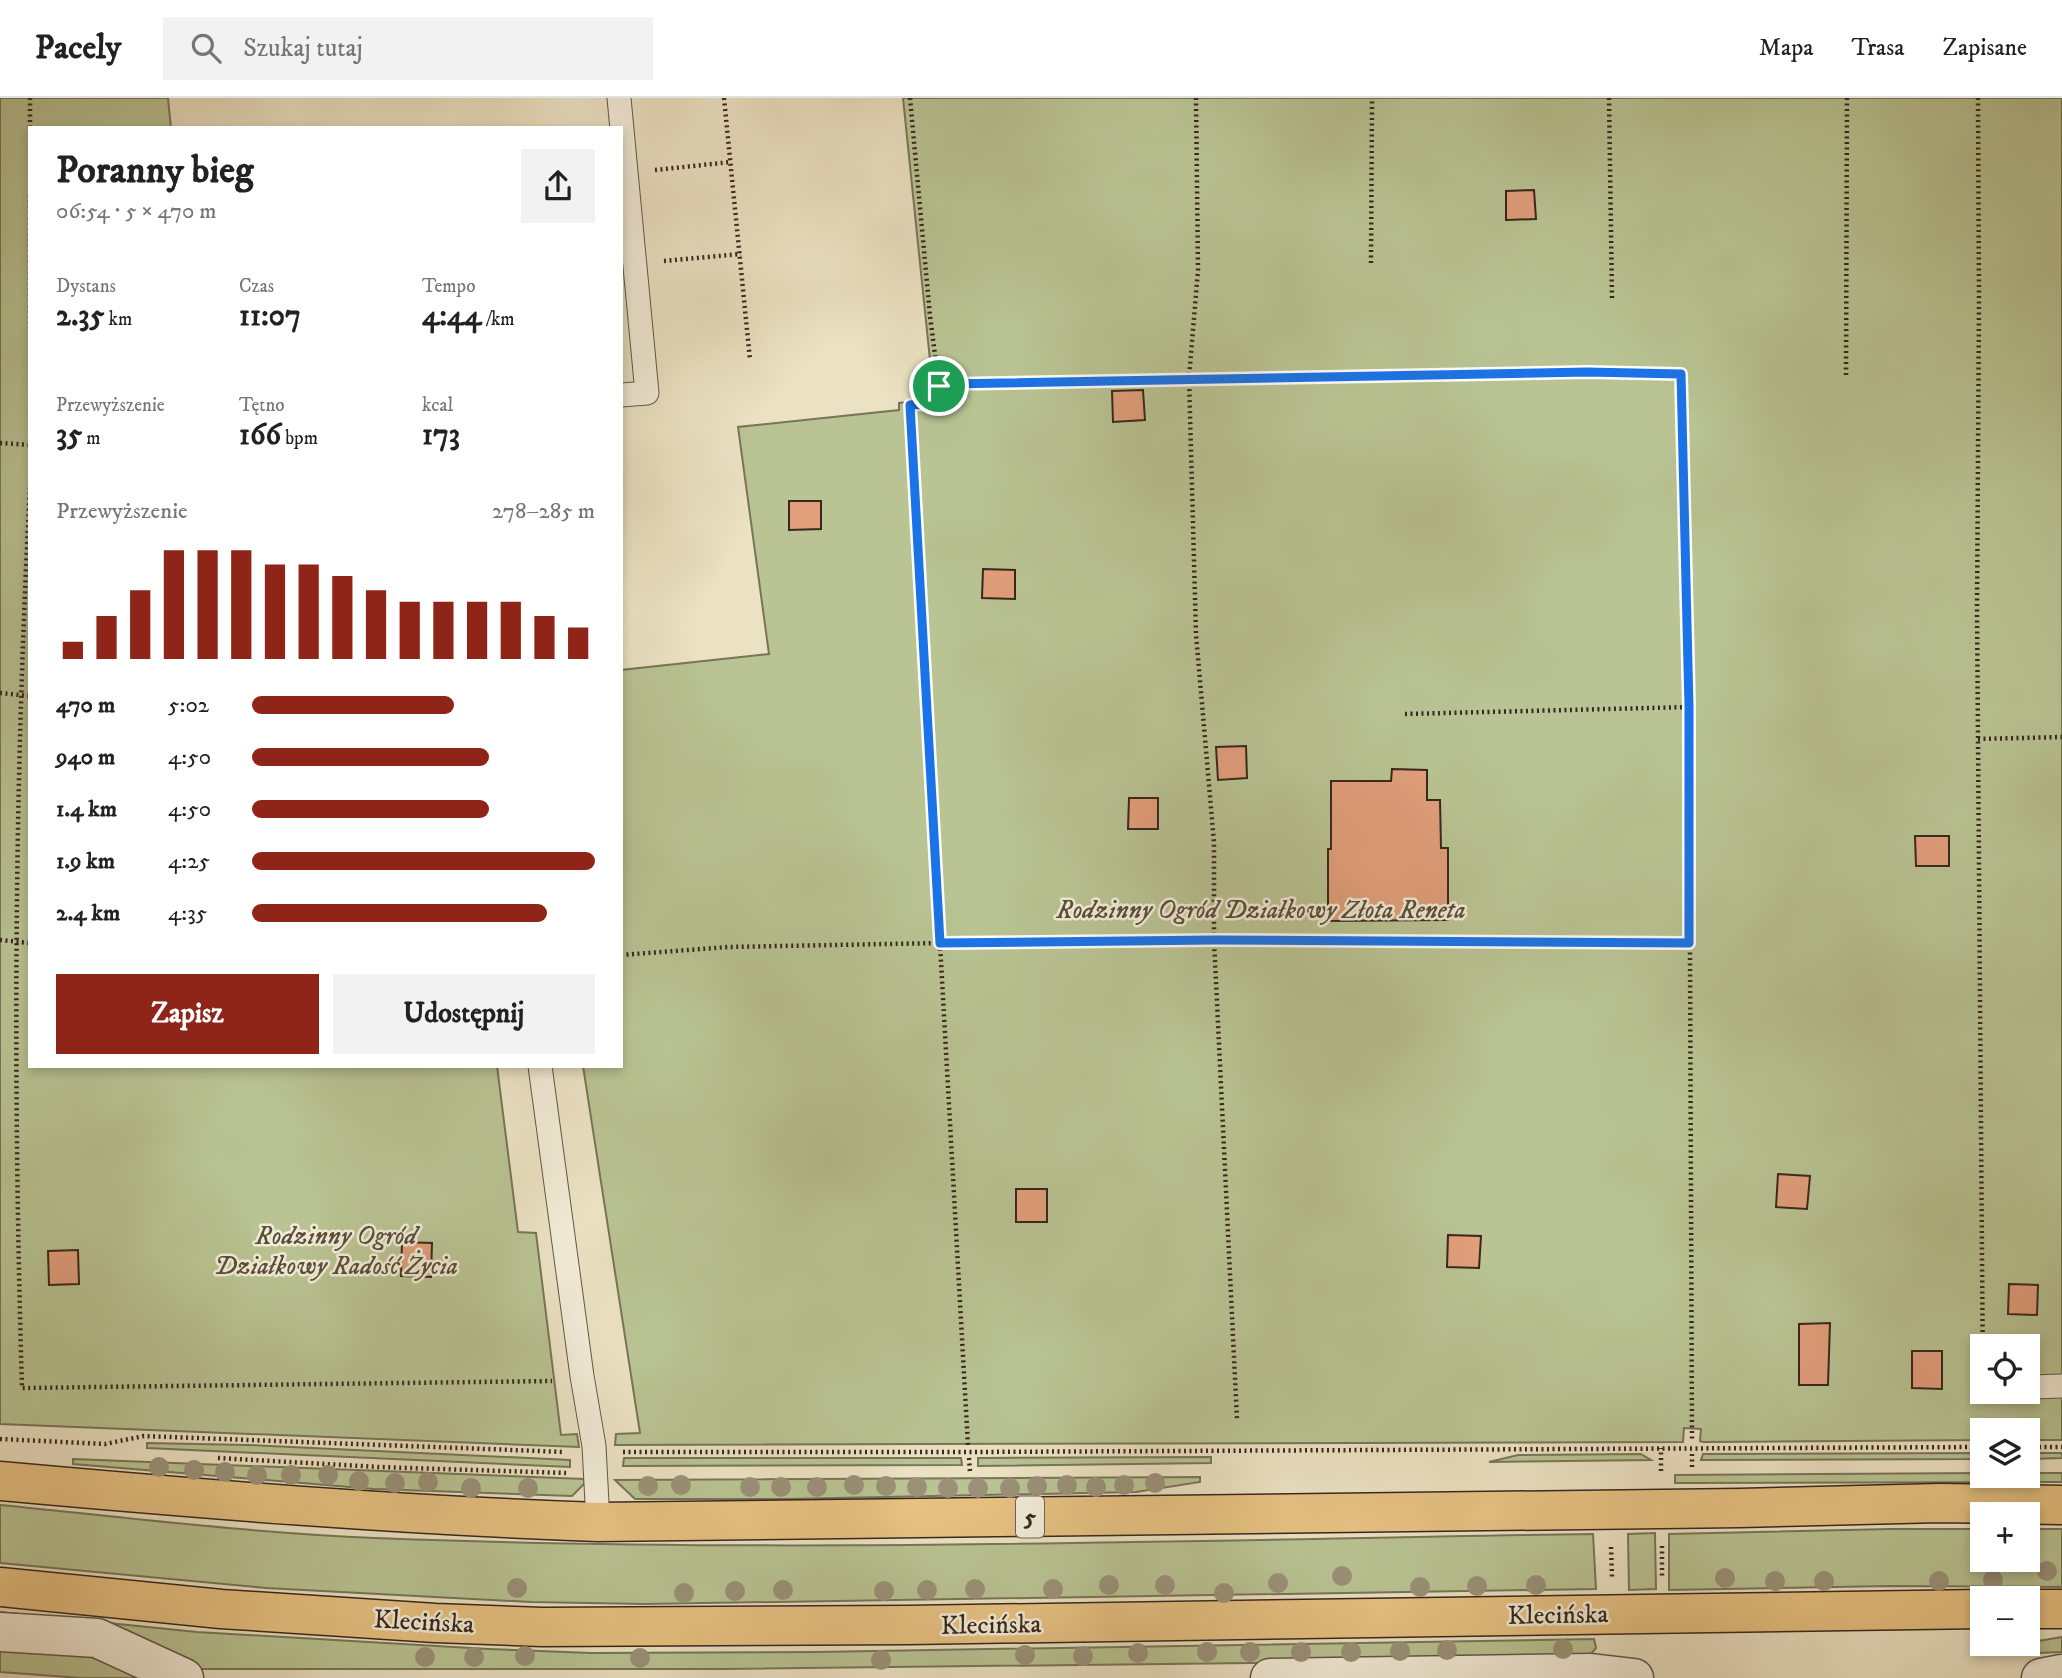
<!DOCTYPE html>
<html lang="pl">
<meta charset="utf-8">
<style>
body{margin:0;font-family:"IM FELL DW Pica",serif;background:#f2f2f2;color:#222;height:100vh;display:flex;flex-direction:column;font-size:26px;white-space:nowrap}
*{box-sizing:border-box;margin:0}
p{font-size:23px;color:#767676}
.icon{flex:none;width:38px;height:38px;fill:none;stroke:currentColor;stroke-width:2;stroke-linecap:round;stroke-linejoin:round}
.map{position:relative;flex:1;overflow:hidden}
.details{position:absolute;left:28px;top:28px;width:595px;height:942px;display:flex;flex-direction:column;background:#fff;border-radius:0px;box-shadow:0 4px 10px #0003}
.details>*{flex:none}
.controls{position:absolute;left:1970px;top:1236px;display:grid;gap:14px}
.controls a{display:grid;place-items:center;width:70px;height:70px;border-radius:0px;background:#fff;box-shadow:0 4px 10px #0003;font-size:35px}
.pin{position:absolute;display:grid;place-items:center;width:60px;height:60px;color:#fff;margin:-30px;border:4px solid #fff;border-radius:50%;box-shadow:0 2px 7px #0007}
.round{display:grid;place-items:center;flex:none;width:74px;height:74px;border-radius:0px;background:#f2f2f2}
.overview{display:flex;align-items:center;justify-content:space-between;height:119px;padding:0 28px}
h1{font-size:38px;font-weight:800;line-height:52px}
.metrics{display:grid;grid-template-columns:repeat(3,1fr);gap:10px;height:119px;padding:7px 28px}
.metrics div{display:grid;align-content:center}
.metrics b{font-size:30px;font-weight:800}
.metrics small{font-size:19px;font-weight:400}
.metrics p{font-size:19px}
.chart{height:196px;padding:14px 28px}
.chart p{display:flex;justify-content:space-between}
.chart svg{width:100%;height:126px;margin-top:7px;stroke:#8f2418;stroke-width:6}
.action{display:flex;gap:14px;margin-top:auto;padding:14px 28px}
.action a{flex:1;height:80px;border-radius:0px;background:#8f2418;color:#fff;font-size:28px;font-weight:800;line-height:80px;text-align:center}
.action a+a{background:#f2f2f2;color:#222}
ul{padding:0 28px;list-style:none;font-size:23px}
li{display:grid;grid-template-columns:112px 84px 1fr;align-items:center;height:52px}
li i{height:18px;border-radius:9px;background:#8f2418}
header{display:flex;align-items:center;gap:42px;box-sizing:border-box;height:98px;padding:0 35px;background:#fff;border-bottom:2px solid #e0e0e0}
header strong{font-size:33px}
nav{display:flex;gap:38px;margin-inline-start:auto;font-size:24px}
.search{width:490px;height:63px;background:#f2f2f2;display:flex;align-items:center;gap:18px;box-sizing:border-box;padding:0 24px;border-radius:0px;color:#767676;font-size:26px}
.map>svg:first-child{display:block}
.green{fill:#b9c393;stroke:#787558;stroke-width:2;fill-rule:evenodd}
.building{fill:#e19e7b;stroke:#37271d;stroke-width:2}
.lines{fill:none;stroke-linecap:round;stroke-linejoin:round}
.lane-casing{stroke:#645646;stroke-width:25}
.street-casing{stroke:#645646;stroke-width:41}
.primary-casing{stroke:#37271d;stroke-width:41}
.path{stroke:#37271d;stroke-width:4.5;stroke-dasharray:2 3.5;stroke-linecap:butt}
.lane{stroke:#f2ecd8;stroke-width:23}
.street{stroke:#f2ecd8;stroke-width:38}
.primary{stroke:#e6c182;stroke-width:38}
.tree{fill:#9a9178}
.route-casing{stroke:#fff;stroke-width:14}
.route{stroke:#1a73e8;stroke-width:9}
.labels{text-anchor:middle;stroke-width:5;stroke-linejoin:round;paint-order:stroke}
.shield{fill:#f2ecd8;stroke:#6f6255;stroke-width:2}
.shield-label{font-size:24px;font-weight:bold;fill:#37271d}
.park-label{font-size:26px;font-style:italic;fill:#584e3a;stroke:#f2ecd8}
.street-label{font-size:26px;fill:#37271d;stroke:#f2ecd8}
</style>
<header>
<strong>Pacely</strong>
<div class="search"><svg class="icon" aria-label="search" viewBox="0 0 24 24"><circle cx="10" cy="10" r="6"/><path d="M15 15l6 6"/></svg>Szukaj tutaj</div>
<nav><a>Mapa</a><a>Trasa</a><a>Zapisane</a></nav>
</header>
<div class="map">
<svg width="2062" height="1580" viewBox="0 0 2062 1580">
<rect width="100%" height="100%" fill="#ebe2c3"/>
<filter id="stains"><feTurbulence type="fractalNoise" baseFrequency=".00286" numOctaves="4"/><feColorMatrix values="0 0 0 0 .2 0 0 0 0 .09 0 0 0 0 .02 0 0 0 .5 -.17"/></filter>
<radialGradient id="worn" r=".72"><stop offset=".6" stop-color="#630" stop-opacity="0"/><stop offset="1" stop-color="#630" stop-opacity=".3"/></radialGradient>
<g class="green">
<path d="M0,0H168L171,30H30V968H497L518,1134L536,1135L561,1337L577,1336L579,1349L0,1326Z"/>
<path d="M903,0H2062V1342H2028V1332H1983V1342L1703,1344L1700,1343L1701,1331L1684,1330L1683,1344L615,1347L616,1336L640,1335L583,968H621V572L769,556L738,329L899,312V305L934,301ZM1983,1248H2028V1293H1983Z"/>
<path d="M147,1345L248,1347L570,1362V1369L147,1350Z"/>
<path d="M1983,1355V1361L1701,1362L1703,1356Z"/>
<path d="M2028,1355H2062V1360L2028,1361Z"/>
<path d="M1641,1356L1651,1362L1489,1364L1518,1357Z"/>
<path d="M1211,1359V1365L978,1368V1360Z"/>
<path d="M624,1360H961L962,1367L623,1368Z"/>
<path d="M73,1361L584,1381L585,1385L572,1398L374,1391L73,1366Z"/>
<path d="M1983,1375V1377H2028V1375H2062V1384L1675,1385V1377Z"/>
<path d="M1200,1379V1384L1136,1394L786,1401H635L615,1382Z"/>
<path d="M0,1407C125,1419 250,1435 375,1440C781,1456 1187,1442 1593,1436L1596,1491L645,1506L531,1504L266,1490L0,1465Z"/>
<path d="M1891,1431H1983V1461H2028V1431H2062V1489L1890,1488L1669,1492V1436Z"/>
<path d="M1655,1435L1656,1491L1629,1492L1628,1436Z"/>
<path d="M0,1514L197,1534L488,1551L591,1555L816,1554L1594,1541L1596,1550L1587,1561L726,1571H202L0,1526Z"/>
<path d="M2062,1539V1554L2015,1556V1547Z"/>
<path d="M0,1542L75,1546L164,1580H81L0,1574Z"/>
</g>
<g class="building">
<path d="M1534,92L1536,121L1506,122V93Z"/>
<path d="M1143,292L1145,322L1113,324L1112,293Z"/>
<path d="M789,403H821V431L789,432Z"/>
<path d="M983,471L1015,472V501L982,500Z"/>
<path d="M1246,648L1247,680L1218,682L1216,649Z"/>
<path d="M1392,671L1427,672V702H1440L1441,750H1448V822L1328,823V751H1331V683H1391Z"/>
<path d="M1129,700H1158V731H1128Z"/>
<path d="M1915,738H1949V768H1916Z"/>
<path d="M1778,1076L1810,1078L1807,1111L1776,1109Z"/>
<rect x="1016" y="1091" width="31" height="33"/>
<path d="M1448,1137L1481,1138L1479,1170L1447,1169Z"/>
<path d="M402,1144L432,1145L431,1179L401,1178Z"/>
<path d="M78,1152L79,1186L49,1187L48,1153Z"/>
<path d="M2009,1186L2038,1187L2037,1217L2008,1216Z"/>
<path d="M1830,1225L1828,1287H1799V1226Z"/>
<path d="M1912,1253H1942V1291L1912,1290Z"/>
</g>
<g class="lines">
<g class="lane-casing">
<g id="lane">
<path d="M619,0L647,295L621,297"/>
<path d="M540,968L582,1278L594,1348L598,1424"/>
<path d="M2028,1289L2062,1288"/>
</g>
</g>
<g class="street-casing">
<g id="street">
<path d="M0,1534L97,1540L184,1580"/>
<path d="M1270,1580L1591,1575L1634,1580"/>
<path d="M2041,1580L2062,1576"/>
</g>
</g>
<g class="primary-casing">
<g id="primary">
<path d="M0,1383C199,1401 398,1417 598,1424L1740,1410L1940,1405L2062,1407"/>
<path d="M0,1489L221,1511L435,1525L542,1529L908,1527L1983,1511"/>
<path d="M2028,1511H2062"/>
</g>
</g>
<g class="path">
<path d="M30,0V30"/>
<path d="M724,0L750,262"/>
<path d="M910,0L930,218L939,288V305L910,307L968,1348"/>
<path d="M1196,0L1198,172L1189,280L1196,536L1214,745V842L1237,1322"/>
<path d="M1609,0L1612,200"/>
<path d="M1978,0L1979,202L1977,513L1983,1286"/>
<path d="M655,72L731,64"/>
<path d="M30,97V230"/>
<path d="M664,163L741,156"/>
<path d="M1371,165L1372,0"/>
<path d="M1846,277L1847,0"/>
<path d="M939,288L948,286L1587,274L1681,277L1689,609L1692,1344"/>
<path d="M0,345L30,347"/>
<path d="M30,389C14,689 13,989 22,1290L552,1283"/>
<path d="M0,595L30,598"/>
<path d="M1405,616L1689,609"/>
<path d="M1978,641L2062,639"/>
<path d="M0,842L30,845"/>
<path d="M621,857L728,849L940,845L1214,842L1689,845"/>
<path d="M0,1341L105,1346L144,1338L565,1354"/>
<path d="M2028,1349H2062"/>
<path d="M623,1354H969L1983,1349"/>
<path d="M1692,1356V1369"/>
<path d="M218,1360L379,1369L566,1375"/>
<path d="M969,1360L970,1374"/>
<path d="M1661,1373V1350"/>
<path d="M1662,1448V1478"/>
<path d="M1611,1449L1612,1479"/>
</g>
<use href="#lane" class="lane"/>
<use href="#street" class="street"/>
<use href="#primary" class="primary"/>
</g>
<g class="tree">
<circle cx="159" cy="1369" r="10"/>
<circle cx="194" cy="1372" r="10"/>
<circle cx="225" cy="1374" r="10"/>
<circle cx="257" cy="1377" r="10"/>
<circle cx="291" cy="1377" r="10"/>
<circle cx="328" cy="1377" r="10"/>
<circle cx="359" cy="1383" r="10"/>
<circle cx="428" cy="1384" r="10"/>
<circle cx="395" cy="1385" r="10"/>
<circle cx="1155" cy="1385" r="10"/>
<circle cx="681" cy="1387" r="10"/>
<circle cx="854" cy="1387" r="10"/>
<circle cx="1067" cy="1387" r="10"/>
<circle cx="1124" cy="1387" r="10"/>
<circle cx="648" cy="1388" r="10"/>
<circle cx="886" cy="1388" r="10"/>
<circle cx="1037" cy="1388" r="10"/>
<circle cx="750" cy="1389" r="10"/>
<circle cx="781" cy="1389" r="10"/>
<circle cx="817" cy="1389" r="10"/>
<circle cx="917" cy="1389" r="10"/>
<circle cx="1096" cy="1389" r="10"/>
<circle cx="471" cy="1390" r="10"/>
<circle cx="528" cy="1390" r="10"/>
<circle cx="948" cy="1390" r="10"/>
<circle cx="978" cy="1390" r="10"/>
<circle cx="1010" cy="1390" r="10"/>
<circle cx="2047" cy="1473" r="10"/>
<circle cx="1342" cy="1478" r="10"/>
<circle cx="1725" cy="1480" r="10"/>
<circle cx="1993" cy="1482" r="10"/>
<circle cx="1775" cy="1483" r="10"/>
<circle cx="1824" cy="1483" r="10"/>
<circle cx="1939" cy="1483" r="10"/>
<circle cx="1278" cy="1485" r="10"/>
<circle cx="1109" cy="1487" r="10"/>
<circle cx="1165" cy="1487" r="10"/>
<circle cx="1536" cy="1487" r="10"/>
<circle cx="1477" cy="1488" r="10"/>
<circle cx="1420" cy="1489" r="10"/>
<circle cx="517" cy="1490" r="10"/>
<circle cx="975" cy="1491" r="10"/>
<circle cx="1053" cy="1491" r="10"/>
<circle cx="783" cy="1492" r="10"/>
<circle cx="927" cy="1492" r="10"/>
<circle cx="735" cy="1493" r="10"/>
<circle cx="884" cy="1493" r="10"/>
<circle cx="684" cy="1495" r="10"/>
<circle cx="1224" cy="1495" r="10"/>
<circle cx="1563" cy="1551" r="10"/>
<circle cx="1447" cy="1552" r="10"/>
<circle cx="1400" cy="1553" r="10"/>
<circle cx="1207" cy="1554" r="10"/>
<circle cx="1250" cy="1554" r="10"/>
<circle cx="1301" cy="1554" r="10"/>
<circle cx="1351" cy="1554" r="10"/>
<circle cx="1138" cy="1555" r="10"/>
<circle cx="1025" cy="1557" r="10"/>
<circle cx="525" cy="1558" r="10"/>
<circle cx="1083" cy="1558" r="10"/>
<circle cx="425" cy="1559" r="10"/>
<circle cx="474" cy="1559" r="10"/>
<circle cx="640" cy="1560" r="10"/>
<circle cx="881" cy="1562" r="10"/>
</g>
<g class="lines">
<g class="route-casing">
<path id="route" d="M1587,274L1681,276L1689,609V845L1214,842L940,845L910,307L939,305V288L947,286Z"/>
</g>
<use href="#route" class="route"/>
</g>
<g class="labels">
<rect class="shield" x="1016" y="1398.5" width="28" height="41" rx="5"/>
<g class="shield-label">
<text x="1030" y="1427">5</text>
</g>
<g class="park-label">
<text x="1261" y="820">Rodzinny Ogród Działkowy Złota Reneta</text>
<text x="336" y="1146">Rodzinny Ogród<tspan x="336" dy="30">Działkowy Radość Życia</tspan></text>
</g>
<g class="street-label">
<text transform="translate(1558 1516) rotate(-1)" y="9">Klecińska</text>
<text transform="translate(424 1523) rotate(3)" y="9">Klecińska</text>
<text transform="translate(991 1526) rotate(-1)" y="9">Klecińska</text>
</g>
</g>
<rect width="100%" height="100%" filter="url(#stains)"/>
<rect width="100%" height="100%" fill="url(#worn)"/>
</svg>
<div class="controls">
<a><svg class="icon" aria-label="locate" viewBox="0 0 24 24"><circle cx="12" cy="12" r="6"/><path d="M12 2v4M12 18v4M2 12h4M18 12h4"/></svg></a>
<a><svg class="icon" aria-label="layers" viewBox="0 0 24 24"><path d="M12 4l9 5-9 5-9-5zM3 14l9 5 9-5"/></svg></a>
<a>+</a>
<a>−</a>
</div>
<div class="pin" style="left:939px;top:288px;background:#1e9e55"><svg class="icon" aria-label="arrive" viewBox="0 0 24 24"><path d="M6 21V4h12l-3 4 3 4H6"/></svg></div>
<section class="details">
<div class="overview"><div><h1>Poranny bieg</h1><p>06:54 · 5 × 470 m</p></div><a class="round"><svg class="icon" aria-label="share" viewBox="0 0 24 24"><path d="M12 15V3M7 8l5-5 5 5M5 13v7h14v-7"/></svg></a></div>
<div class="metrics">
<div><p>Dystans</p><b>2.35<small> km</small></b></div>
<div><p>Czas</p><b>11:07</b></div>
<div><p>Tempo</p><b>4:44<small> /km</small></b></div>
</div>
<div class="metrics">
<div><p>Przewyższenie</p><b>35<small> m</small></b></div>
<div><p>Tętno</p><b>166<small> bpm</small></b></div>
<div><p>kcal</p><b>173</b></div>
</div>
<div class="chart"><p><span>Przewyższenie</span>278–285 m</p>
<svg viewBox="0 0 160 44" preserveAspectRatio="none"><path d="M5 44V38M15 44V29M25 44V20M35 44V6M45 44V6M55 44V6M65 44V11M75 44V11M85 44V15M95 44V20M105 44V24M115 44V24M125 44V24M135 44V24M145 44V29M155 44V33"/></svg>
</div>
<ul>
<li><b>470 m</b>5:02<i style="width:59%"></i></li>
<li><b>940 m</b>4:50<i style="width:69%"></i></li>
<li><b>1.4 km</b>4:50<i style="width:69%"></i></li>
<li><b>1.9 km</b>4:25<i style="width:100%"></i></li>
<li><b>2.4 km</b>4:35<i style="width:86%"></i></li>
</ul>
<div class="action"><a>Zapisz</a><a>Udostępnij</a></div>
</section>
</div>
